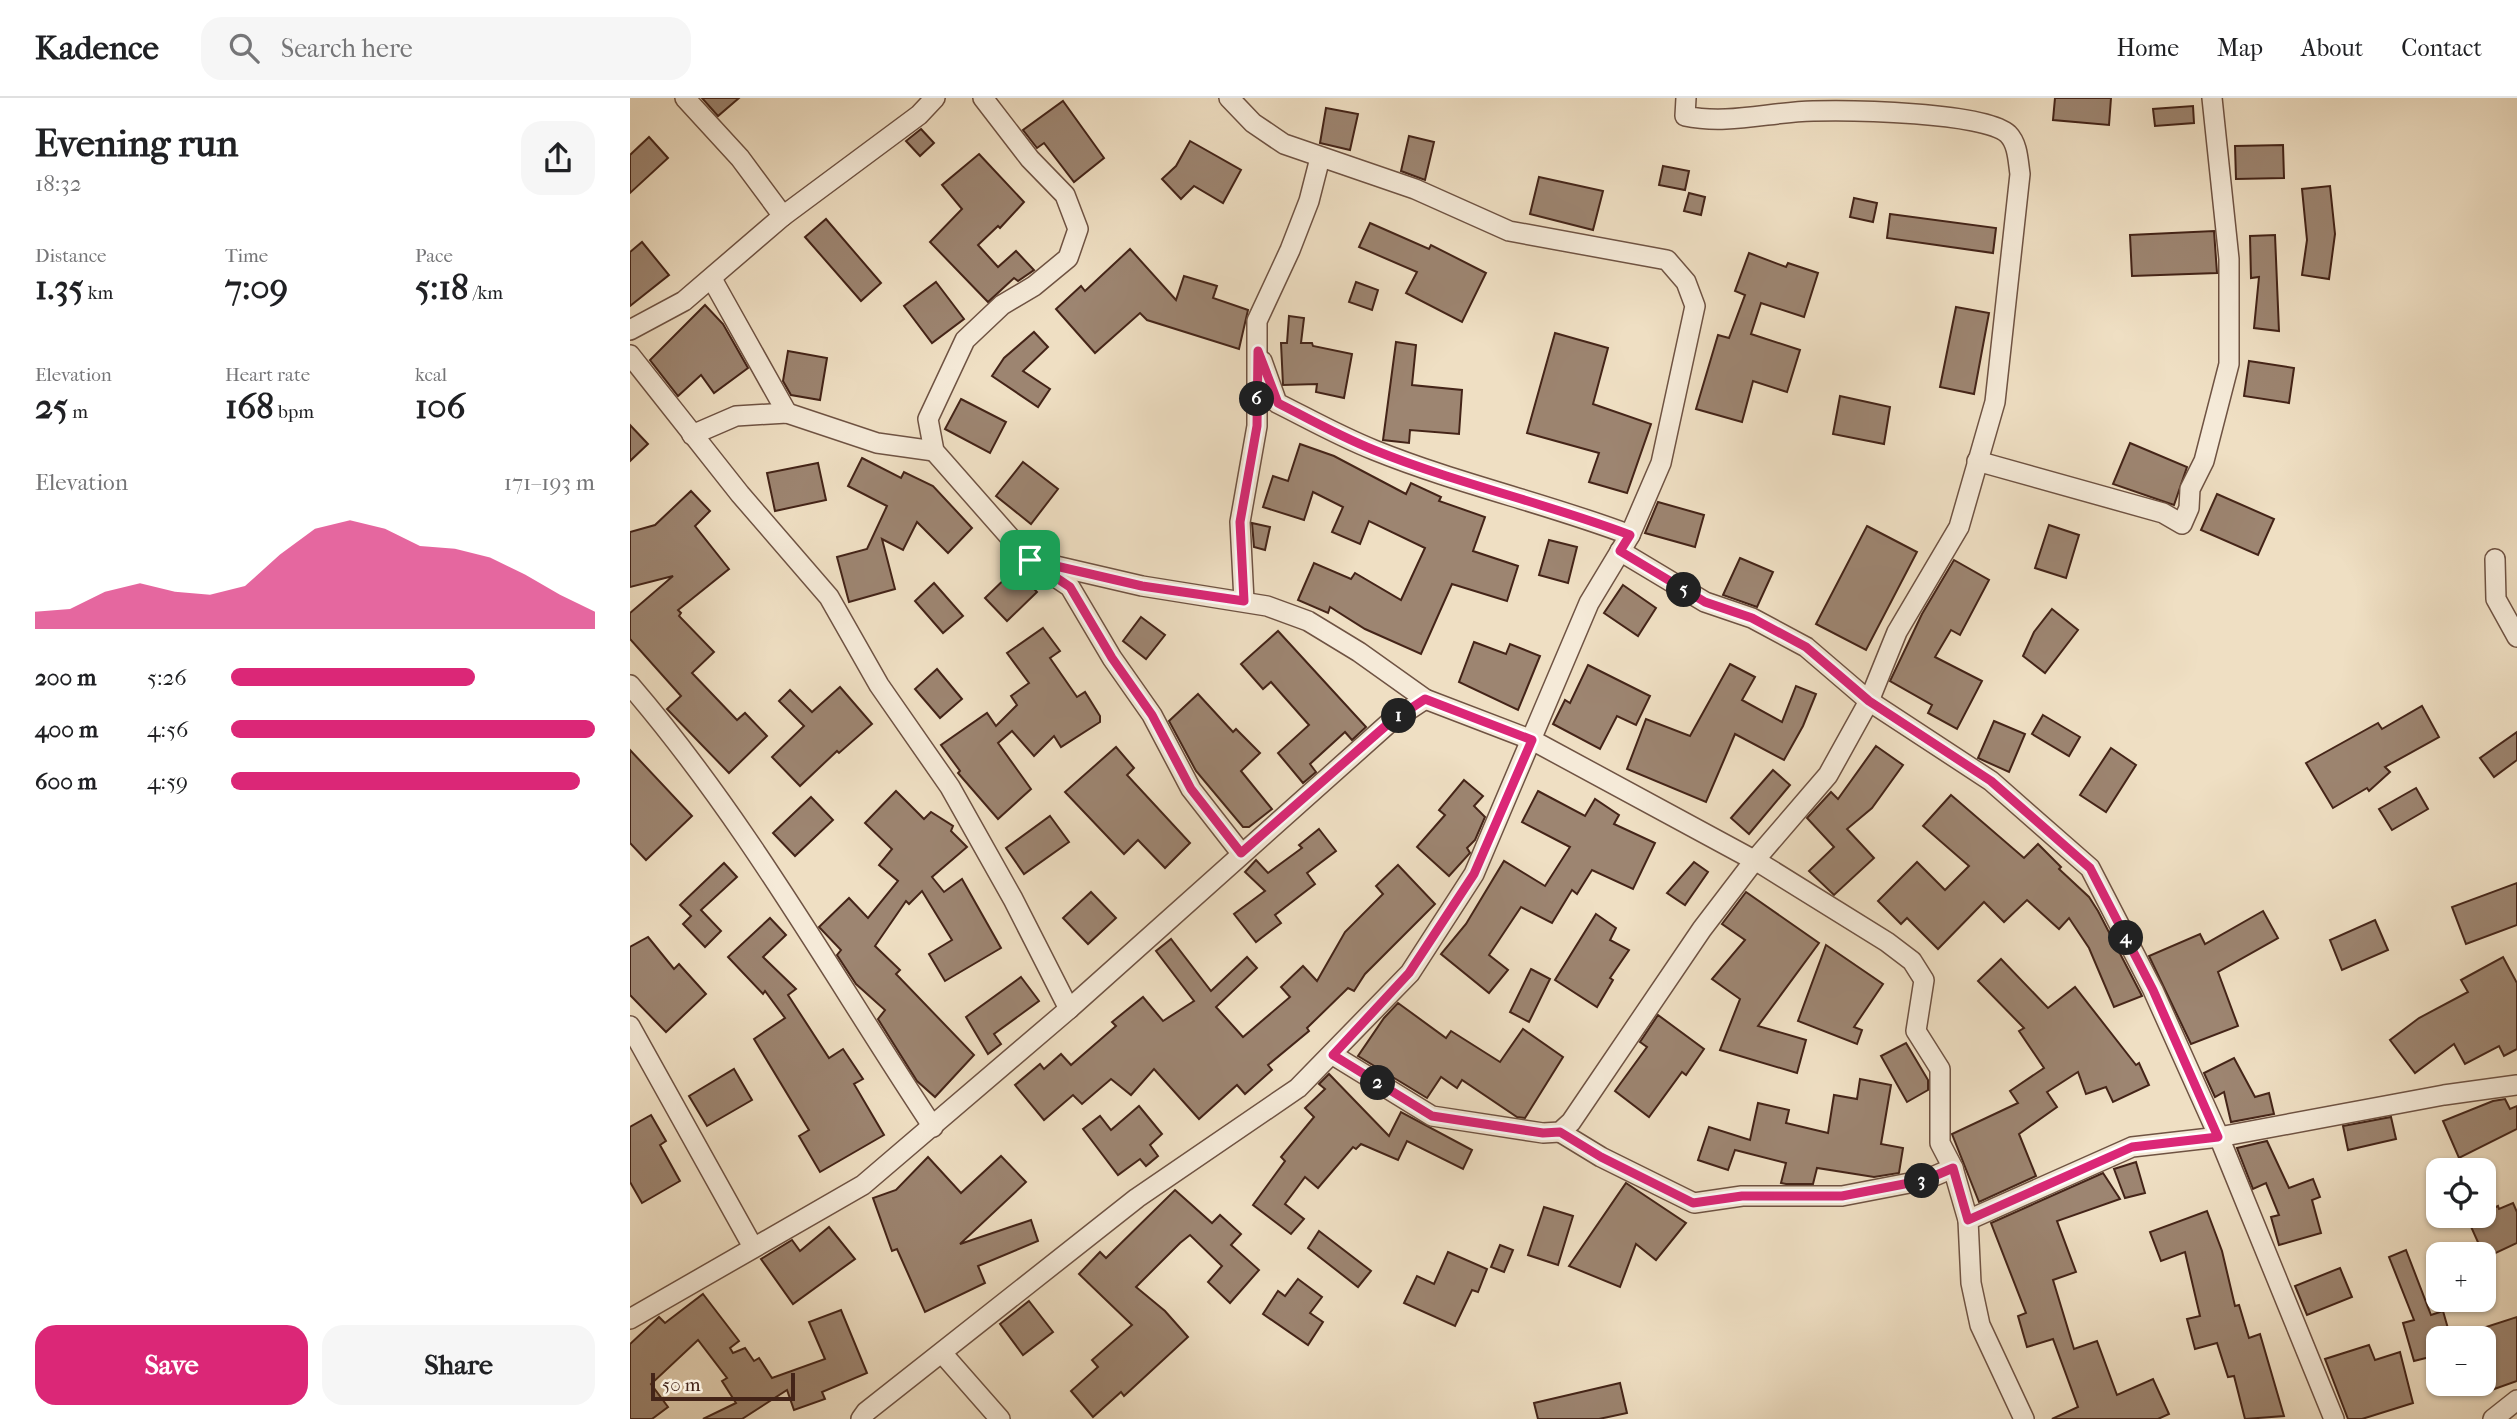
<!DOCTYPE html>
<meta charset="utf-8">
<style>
body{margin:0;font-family:"IM FELL French Canon",serif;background:#f6f6f6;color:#202124;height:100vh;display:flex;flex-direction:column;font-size:26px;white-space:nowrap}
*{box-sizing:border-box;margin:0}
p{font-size:23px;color:#757577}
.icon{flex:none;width:38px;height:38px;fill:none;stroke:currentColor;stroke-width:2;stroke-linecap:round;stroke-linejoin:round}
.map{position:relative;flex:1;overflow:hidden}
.drawer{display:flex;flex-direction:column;background:#fff;width:630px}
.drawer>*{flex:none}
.tools{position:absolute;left:1796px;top:1060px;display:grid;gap:14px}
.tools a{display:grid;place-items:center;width:70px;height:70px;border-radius:14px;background:#fff;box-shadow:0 2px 5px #0004;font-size:35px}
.scale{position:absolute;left:21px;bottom:18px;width:144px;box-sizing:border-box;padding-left:7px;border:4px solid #442418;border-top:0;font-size:19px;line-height:24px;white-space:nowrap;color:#442418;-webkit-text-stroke:5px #f5ead8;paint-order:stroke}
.pin{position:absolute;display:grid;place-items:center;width:60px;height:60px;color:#fff;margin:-30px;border-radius:14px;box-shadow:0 4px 10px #0006}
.km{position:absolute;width:35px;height:35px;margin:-18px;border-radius:50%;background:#222;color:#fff;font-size:19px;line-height:35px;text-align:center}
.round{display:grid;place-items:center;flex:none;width:74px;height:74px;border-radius:21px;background:#f6f6f6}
.overview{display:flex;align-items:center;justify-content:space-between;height:119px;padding:0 35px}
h1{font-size:38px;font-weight:800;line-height:52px}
.figures{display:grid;grid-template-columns:repeat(3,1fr);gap:10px;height:119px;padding:7px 35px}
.figures div{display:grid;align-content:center}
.figures b{font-size:35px;font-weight:800}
.figures small{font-size:19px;font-weight:400}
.figures p{font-size:19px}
.chart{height:196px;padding:14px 35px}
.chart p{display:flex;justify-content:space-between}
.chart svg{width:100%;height:126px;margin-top:7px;fill:#db2777;opacity:.7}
.button{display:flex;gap:14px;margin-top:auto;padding:14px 35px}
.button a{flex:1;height:80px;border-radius:21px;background:#db2777;color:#fff;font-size:28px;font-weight:800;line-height:80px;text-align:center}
.button a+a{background:#f6f6f6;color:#202124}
ul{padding:0 35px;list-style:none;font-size:23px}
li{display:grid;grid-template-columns:112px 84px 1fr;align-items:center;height:52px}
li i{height:18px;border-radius:9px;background:#db2777}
header{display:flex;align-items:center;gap:42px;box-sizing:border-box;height:98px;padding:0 35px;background:#fff;border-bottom:2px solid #e0e0e0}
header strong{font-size:33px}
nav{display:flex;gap:38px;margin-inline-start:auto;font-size:24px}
.search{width:490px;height:63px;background:#f6f6f6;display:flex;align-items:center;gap:18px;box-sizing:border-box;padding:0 24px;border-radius:21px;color:#757577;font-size:26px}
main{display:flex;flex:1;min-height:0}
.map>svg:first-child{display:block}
.building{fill:#9d8571;stroke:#442418;stroke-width:2}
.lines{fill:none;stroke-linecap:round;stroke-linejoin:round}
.minor-casing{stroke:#6f5343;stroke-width:22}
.minor{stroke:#f5ead8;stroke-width:19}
.route-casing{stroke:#fff;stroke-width:14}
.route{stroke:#db2777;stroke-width:9}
</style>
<header>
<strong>Kadence</strong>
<div class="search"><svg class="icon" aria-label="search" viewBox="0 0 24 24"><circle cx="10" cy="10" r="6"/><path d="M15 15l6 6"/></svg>Search here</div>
<nav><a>Home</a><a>Map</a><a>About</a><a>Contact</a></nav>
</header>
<main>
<section class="drawer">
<div class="overview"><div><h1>Evening run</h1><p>18:32</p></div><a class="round"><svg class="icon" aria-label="share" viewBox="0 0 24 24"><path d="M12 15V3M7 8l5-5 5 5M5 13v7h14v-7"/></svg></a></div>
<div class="figures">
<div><p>Distance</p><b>1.35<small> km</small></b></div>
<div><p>Time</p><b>7:09</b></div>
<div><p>Pace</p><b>5:18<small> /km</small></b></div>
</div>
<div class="figures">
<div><p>Elevation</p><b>25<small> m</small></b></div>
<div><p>Heart rate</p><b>168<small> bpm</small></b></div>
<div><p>kcal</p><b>106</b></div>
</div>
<div class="chart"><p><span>Elevation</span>171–193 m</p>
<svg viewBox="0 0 160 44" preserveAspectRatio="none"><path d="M0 44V38L10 37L20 31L30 28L40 31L50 32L60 29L70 18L80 9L90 6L100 9L110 15L120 16L130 19L140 25L150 32L160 38V44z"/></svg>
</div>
<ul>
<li><b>200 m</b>5:26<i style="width:67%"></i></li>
<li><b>400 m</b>4:56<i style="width:100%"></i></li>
<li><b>600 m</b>4:59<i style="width:96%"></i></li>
</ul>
<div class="button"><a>Save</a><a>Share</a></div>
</section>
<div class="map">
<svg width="1887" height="1321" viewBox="0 0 1887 1321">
<rect width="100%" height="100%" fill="#efdfc3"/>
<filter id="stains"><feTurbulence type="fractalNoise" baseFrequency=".00286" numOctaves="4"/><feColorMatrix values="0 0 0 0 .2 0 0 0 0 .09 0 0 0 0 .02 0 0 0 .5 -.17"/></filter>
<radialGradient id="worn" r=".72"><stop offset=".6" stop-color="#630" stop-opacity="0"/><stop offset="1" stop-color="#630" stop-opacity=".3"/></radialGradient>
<g class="building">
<path d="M72,0H109L88,18Z"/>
<path d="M1425,0H1481L1479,27L1423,22Z"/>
<path d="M433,3L474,60L444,84L414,45L407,50L393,32Z"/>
<path d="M1563,8L1564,25L1525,28L1523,11Z"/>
<path d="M696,10L728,16L720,52L690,45Z"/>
<path d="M291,31L304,45L290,58L276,43Z"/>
<path d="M779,38L804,44L795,82L771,73Z"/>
<path d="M19,39L38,60L0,95V57Z"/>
<path d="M560,43L611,72L593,105L564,88L551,101L532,81L546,68Z"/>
<path d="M1653,47L1654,80L1606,81L1605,48Z"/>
<path d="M349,56L394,104L370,130L368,128L348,147L368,169L386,153L404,172L388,183L384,180L358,204L300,144L332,111L312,87Z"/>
<path d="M1033,68L1059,73L1055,92L1029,87Z"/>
<path d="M909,79L973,93L963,132L900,116Z"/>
<path d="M1700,88L1705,136L1699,181L1672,177L1677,142L1672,91Z"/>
<path d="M1059,95L1075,99L1071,117L1054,113Z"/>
<path d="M1224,100L1247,105L1243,124L1220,119Z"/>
<path d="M1260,116L1366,130L1363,155L1257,140Z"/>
<path d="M196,121L251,185L231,203L175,139Z"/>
<path d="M740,125L799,151L801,147L856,175L832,224L776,195L787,174L729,149Z"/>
<path d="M1584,133L1587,175L1502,178L1500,137Z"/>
<path d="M1645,137L1649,233L1624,230L1629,179L1621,180L1620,138Z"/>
<path d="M12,144L39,177L0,208V154Z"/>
<path d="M500,151L546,202L554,178L587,188L583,200L618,212L609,251L517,222L510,215L465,255L426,211L451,188L455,193Z"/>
<path d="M1119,155L1156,169L1158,165L1188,175L1174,219L1131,205L1121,236L1170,252L1157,294L1123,283L1112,324L1066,311L1088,237L1099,240L1115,197L1105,193Z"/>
<path d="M306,184L334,221L302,245L274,208Z"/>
<path d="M726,184L748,192L742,212L719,204Z"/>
<path d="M75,207L93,226L118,270L84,295L71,277L48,298L20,262Z"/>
<path d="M1326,209L1359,215L1344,296L1310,289Z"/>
<path d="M659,218L674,220L671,245H682L683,248L722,256L714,300L686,294L687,286L653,287L651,245H657Z"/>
<path d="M404,234L418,249L393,273L420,291L408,309L362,278L374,260Z"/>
<path d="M925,235L978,250L963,306L1021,326L997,395L959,384L969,355L897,335Z"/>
<path d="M766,244L786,247L782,287L832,292L829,336L780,332L779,345L753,342Z"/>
<path d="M158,253L197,260L190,302L161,297L153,283Z"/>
<path d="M1619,263L1664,270L1659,305L1614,298Z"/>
<path d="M1210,298L1260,309L1254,346L1203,336Z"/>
<path d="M331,301L376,324L360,355L315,331Z"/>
<path d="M0,327L18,346L0,363Z"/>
<path d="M1500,345L1557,369L1544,407L1483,386Z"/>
<path d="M670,346L704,358L776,396L781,385L811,399L809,403L855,419L843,453L888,468L877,503L822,486L791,556L735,531L700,509L698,515L668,502L684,465L721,481L725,475L771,502L795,450L739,423L730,446L702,434L713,409L683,394L674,422L633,409L643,378L658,383Z"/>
<path d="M232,360L271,380L274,374L303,388L342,430L318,455L287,424L273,452L252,441L265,491L219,504L207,459L237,451L257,408L218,388Z"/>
<path d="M393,364L428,391L401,426L366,398Z"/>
<path d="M188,365L196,402L145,413L137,375Z"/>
<path d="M61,393L80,413L65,428L99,471L48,512L51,515L49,518L84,554L62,575L107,622L115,615L137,638L99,675L37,611L51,598L0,541V515L43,478L0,489V434L25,427Z"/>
<path d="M1587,396L1644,421L1628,457L1571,432Z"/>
<path d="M1028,404L1074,417L1065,449L1015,435Z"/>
<path d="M622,425L640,429L635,452L624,449Z"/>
<path d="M1419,427L1449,437L1436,480L1405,470Z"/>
<path d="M1237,428L1287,454L1236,552L1186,526Z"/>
<path d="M919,442L947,449L938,485L909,477Z"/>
<path d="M1110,460L1143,474L1127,509L1093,497Z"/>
<path d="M1324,462L1359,482L1330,537L1321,532L1305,559L1352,583L1327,631L1298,615L1302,607L1260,583L1292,516Z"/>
<path d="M385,471L407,494L377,523L355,500Z"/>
<path d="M304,485L333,518L313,535L285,503Z"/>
<path d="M993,487L1026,510L1008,538L974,515Z"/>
<path d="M1422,511L1448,532L1415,575L1393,558L1404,534Z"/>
<path d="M511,519L535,537L516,561L493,543Z"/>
<path d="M413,530L430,553L420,560L447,599L455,594L470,618V624L431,649L424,638L404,658L382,633L368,645L401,691L368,721L328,675L330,673L311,647L357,615L366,628L387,607L381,598L399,585L377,555Z"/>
<path d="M648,533L736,629L722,642L715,634L680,666L686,674L673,685L648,655L679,627L641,584L633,591L611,566Z"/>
<path d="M844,544L876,556L880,546L910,558L888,612L829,584Z"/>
<path d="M1100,566L1125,579L1112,602L1152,624L1166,588L1186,596L1173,628L1154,662L1105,636L1076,704L997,671L1016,621L1060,638Z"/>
<path d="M958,567L1020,598L1006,627L987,618L970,651L923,626L935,602L940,605Z"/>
<path d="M307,571L332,601L310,620L285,591Z"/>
<path d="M210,589L242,626L209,655L207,653L170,688L142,659L174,628L149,603L160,592L182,614Z"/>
<path d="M568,596L603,634L606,631L630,655L611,673L642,711L619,729H613L566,673L539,623Z"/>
<path d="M1792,608L1809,639L1755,669L1760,674L1739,693L1737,690L1703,710L1676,665L1748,625L1752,631Z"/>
<path d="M1413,617L1450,639L1439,658L1402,636Z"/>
<path d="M1364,623L1395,636L1379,674L1348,660Z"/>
<path d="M1887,634V662L1864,679L1850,660Z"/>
<path d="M1246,648L1273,667L1242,710L1217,731L1244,760L1204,797L1179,773L1204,749L1177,720L1201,694L1208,701Z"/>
<path d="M486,649L504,670L497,677L560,745L535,770L508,742L494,756L435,694Z"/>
<path d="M1481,650L1506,667L1476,714L1450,697Z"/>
<path d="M0,652L62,718L16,762L0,745Z"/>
<path d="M1143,672L1160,687L1119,736L1101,720Z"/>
<path d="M834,682L853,698L844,708L855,719L845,742L837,750L840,755L819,778L787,749L815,717L809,712Z"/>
<path d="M1786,690L1798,711L1762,732L1749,711Z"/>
<path d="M266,693L294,721L301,714L323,728L321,733L337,749L302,779L314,794L332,781L371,850L315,883L299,856L322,842L292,793L279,806L276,803L245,848L270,872L266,876L344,957L305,999L287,983L248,921L255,912L226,886L207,857L211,852L189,829L219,800L238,820L268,783L249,767L262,751L235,725Z"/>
<path d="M908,693L955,718L965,701L989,717L984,726L1025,745L1003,791L962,772L947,796L942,792L922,825L891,809L859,857L878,872L859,895L811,856L836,826L874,763L915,788L940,749L892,724Z"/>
<path d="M1321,697L1394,760L1408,746L1431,769L1429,771L1459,799L1468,813L1512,898L1484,909L1459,850L1439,820L1429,831L1397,802L1374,824L1354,804L1308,851L1277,820L1271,826L1248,803L1287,764L1315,792L1339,768L1293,728Z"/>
<path d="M181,699L203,722L165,758L143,735Z"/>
<path d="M420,718L439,744L394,776L376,750Z"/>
<path d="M689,731L706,753L677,775L685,786L645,817L651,825L626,844L604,816L635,793L615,774L626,762L638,775L672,750L669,747Z"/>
<path d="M1064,764L1078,774L1055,807L1037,795Z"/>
<path d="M94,765L107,779L71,812L91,833L75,849L53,826L61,818L50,807Z"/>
<path d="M768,767L805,806L735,876L724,893L718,890L677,930L679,933L638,967L642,972L615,996L607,987L569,1021L524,971L501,997L481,981L452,1006L443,997L414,1022L385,987L410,966L414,971L431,956L441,967L486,928L482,924L513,899L533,923L564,903L526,853L541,841L581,893L617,859L627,870L586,909L613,939L660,899L651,889L673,868L687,883L715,834L753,796L746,788Z"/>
<path d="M1887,785V827L1836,846L1822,809Z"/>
<path d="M461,794L486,820L458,846L433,820Z"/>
<path d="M1116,794L1189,845L1128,928L1176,942L1167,975L1090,952L1110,901L1082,881L1115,842L1092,826Z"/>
<path d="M1633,813L1648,840L1588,874L1608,928L1561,946L1519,858L1570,836L1575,846Z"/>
<path d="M966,816L986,830L980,842L999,852L980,880L983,882L967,909L925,882Z"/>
<path d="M140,820L156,837L133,859L166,891L158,897L199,960L213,951L233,981L224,986L254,1037L190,1074L169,1038L179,1032L124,941L155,920L135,893L133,896L98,859Z"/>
<path d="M1745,822L1758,852L1712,872L1700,842Z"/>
<path d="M18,839L44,871L49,866L76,896L36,934L0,897V849Z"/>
<path d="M1196,847L1253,886L1224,929L1232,932L1227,946L1168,923Z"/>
<path d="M1873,859L1887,885V951L1874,958L1869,948L1835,966L1824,946L1785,975L1760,942L1789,920L1838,894L1831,882Z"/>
<path d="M1371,861L1418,910L1445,889L1506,967L1509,965L1519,987L1483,1004L1476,989L1456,996L1448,974L1417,994L1427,1009L1389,1036L1406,1078L1349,1104L1322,1036L1388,1005L1380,993L1414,970L1389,933L1394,930L1348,883Z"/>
<path d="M901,871L920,881L899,924L880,914Z"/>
<path d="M391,879L409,903L364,936L371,946L358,956L336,919Z"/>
<path d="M768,905L816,940L821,933L870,964L893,931L933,959L895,1020L887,1019L832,982L827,990L811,979L797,1000L728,958L754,920Z"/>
<path d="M1028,917L1074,951L1056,977L1052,974L1019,1019L985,993L1017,949L1010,944Z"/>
<path d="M1276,945L1298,982V992L1277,1004L1251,958Z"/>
<path d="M1604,960L1625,999L1639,995L1644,1016L1601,1024L1594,994L1585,999L1574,975Z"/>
<path d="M104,971L122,1002L77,1028L59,998Z"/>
<path d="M699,976L759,1038L771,1014L842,1052L833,1071L777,1043L768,1062L731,1046L726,1051L723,1049L688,1090L675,1079L655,1106L674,1121L661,1136L623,1107L655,1063L651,1059L684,1019L675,1010L695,991L689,986Z"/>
<path d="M1230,981L1261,987L1251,1046L1273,1050L1269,1075L1244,1079L1187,1070L1183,1086H1156L1151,1085L1156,1065L1105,1052L1098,1072L1068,1062L1079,1029L1120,1042L1128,1005L1159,1012L1156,1025L1198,1035L1204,997L1227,1001Z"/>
<path d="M1875,1001L1880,1011L1887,1008V1031L1829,1060L1813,1023L1863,1003Z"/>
<path d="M509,1008L532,1036L520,1047L528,1058L516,1068L510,1061L488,1077L453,1031L470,1018L481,1032Z"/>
<path d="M21,1017L36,1043L30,1047L50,1083L12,1105L0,1084V1029Z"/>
<path d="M1761,1019L1766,1041L1718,1052L1713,1028Z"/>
<path d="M1637,1043L1659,1090L1683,1081L1690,1099L1682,1102L1691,1135L1649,1147L1641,1119L1649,1117L1636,1085L1623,1091L1607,1050Z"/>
<path d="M371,1058L396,1084L330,1146L401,1122L408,1143L348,1168L355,1185L295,1214L267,1151L262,1153L243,1100L266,1092L298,1059L331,1095Z"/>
<path d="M1506,1064L1515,1095L1495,1100L1484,1071Z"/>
<path d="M1473,1075L1490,1101L1427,1123L1446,1174L1423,1182L1444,1251L1467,1243L1487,1297L1523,1281L1539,1316L1528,1321H1422L1448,1309L1423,1241L1397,1249L1388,1218L1396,1215L1361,1125Z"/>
<path d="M996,1085L1056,1125L1026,1162L1006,1146L990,1189L939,1168Z"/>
<path d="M545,1092L582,1125L590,1117L611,1136L601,1147L629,1172L600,1205L578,1184L592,1168L560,1137L550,1145L506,1189L535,1213L558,1239L494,1298L491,1294L463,1319L441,1293L468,1269L462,1262L502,1227L449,1176L470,1154L476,1160Z"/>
<path d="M1883,1105L1887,1114V1145L1855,1160L1838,1122L1853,1118V1115L1868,1108L1869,1111Z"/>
<path d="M914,1109L943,1118L928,1167L898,1157Z"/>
<path d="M1577,1113L1592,1153L1605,1208L1609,1207L1619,1240L1630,1236L1654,1318L1615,1321L1604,1278L1598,1279L1587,1245L1565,1251L1557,1221L1570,1218L1555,1154L1531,1163L1520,1134Z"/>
<path d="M199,1129L225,1161L163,1206L131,1161L162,1142L170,1153Z"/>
<path d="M689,1133L741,1173L728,1189L678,1150Z"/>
<path d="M870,1147L883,1152L874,1174L861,1169Z"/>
<path d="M1776,1152L1801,1217L1813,1213L1821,1241H1808V1257L1784,1263L1773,1225L1784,1222L1759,1159Z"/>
<path d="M818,1154L857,1171L848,1194L842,1192L825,1228L774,1205L787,1178L804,1186Z"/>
<path d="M1710,1170L1722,1199L1677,1217L1665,1188Z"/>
<path d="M668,1181L692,1199L680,1215L693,1224L678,1247L633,1216L648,1193L655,1198Z"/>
<path d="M73,1196L109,1243L100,1250L103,1255L115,1250L124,1263L129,1260L142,1280L195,1261L179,1224L211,1212L237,1275L192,1294L195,1301L164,1312L157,1292L112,1321H73L106,1305L92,1283L97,1280L68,1242L21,1286L38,1309L22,1321H0V1246L29,1219L35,1225Z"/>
<path d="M399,1203L423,1234L393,1257L370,1226Z"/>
<path d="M1887,1219V1283L1853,1295V1230Z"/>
<path d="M1739,1247L1745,1262L1770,1254L1783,1305L1732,1321H1718L1695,1261Z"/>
<path d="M990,1285L997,1315L969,1321H908L904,1305Z"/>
</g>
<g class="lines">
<g class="minor-casing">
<g id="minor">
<path d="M55,0L110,60L153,118"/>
<path d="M353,0L400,61L435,97L448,131L438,160L404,188L372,207L335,242L298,321L304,353L400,462L440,489L482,560L522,617L561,691L611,755"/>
<path d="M82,181L157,315"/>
<path d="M0,232L54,203L153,118L289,17L305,0"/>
<path d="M0,257L110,396L199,499L249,587L320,689L383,801L439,911"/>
<path d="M632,263L647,305C679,321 711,339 744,352C828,386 916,405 1000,437"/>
<path d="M62,337L106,318L157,315L247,345L304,353"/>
<path d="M1347,363L1533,415L1552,426L1559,410L1560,391L1574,363L1599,266V161L1582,0"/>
<path d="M990,453L1075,504L1122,520L1176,549L1239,603L1361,683L1460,770L1523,892L1589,1039L1704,1321"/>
<path d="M1865,461L1866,501L1887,539"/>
<path d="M400,462L512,488L637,508L678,523L729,554L795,601L902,642L1133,767L1257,844L1282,863L1294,882L1286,933L1310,971V1045L1323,1070L1338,1122L1341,1185L1350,1227L1394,1321"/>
<path d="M614,503L610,424L627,328V223L660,152L679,103L690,60"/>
<path d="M0,587C117,723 204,880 303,1029"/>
<path d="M0,928L123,1149"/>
<path d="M703,957L802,1018L913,1035L930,1034L941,1024L1072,831L1124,763L1198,677L1239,603L1267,534L1329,429L1365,304L1390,76C1388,63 1388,46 1378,36C1355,14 1218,12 1183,13C1139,14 1098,27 1055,18L1056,0"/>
<path d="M930,1034L971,1059L1064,1105L1112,1098H1212L1295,1082L1323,1070"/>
<path d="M1338,1122L1502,1049L1589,1039L1814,997L1887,987"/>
<path d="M0,1221L233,1087L439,911L759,625L795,601"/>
<path d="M312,1255L370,1321"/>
<path d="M231,1321L236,1314L507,1100L668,990L780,875L844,776L959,505L1000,437L1031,365L1065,208L1056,184L1037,162L879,133L785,91L654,46L623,25L599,0"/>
<path d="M1863,1321L1887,1302"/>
</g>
</g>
<use href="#minor" class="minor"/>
</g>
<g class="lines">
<g class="route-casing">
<path id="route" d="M628,253L648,305C679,321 711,339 744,352C828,386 916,405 1000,437L990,453L1075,504L1122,520L1176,549L1239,603L1361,683L1460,770L1523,892L1588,1039L1502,1049L1338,1122L1323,1070L1295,1082L1212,1098H1112L1063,1105L971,1059L930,1034L913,1035L802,1018L703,957L779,875L844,776L902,642L795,601L759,625L611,755L561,691L522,617L482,560L440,489L400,462L512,488L614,503L610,424L627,328Z"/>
</g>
<use href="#route" class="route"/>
</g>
<rect width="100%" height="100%" filter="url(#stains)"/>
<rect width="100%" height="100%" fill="url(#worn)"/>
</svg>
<div class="tools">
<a><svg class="icon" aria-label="locate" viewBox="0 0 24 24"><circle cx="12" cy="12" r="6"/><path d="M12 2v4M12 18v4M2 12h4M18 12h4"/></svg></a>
<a>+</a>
<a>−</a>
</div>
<div class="scale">50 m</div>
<div class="pin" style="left:400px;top:462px;background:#1e9e55"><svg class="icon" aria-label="arrive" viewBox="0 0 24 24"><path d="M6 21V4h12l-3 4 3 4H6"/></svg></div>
<b class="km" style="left:769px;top:618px">1</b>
<b class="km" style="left:748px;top:985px">2</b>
<b class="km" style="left:1292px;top:1083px">3</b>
<b class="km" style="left:1496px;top:840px">4</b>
<b class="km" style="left:1054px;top:492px">5</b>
<b class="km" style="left:627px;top:301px">6</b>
</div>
</main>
